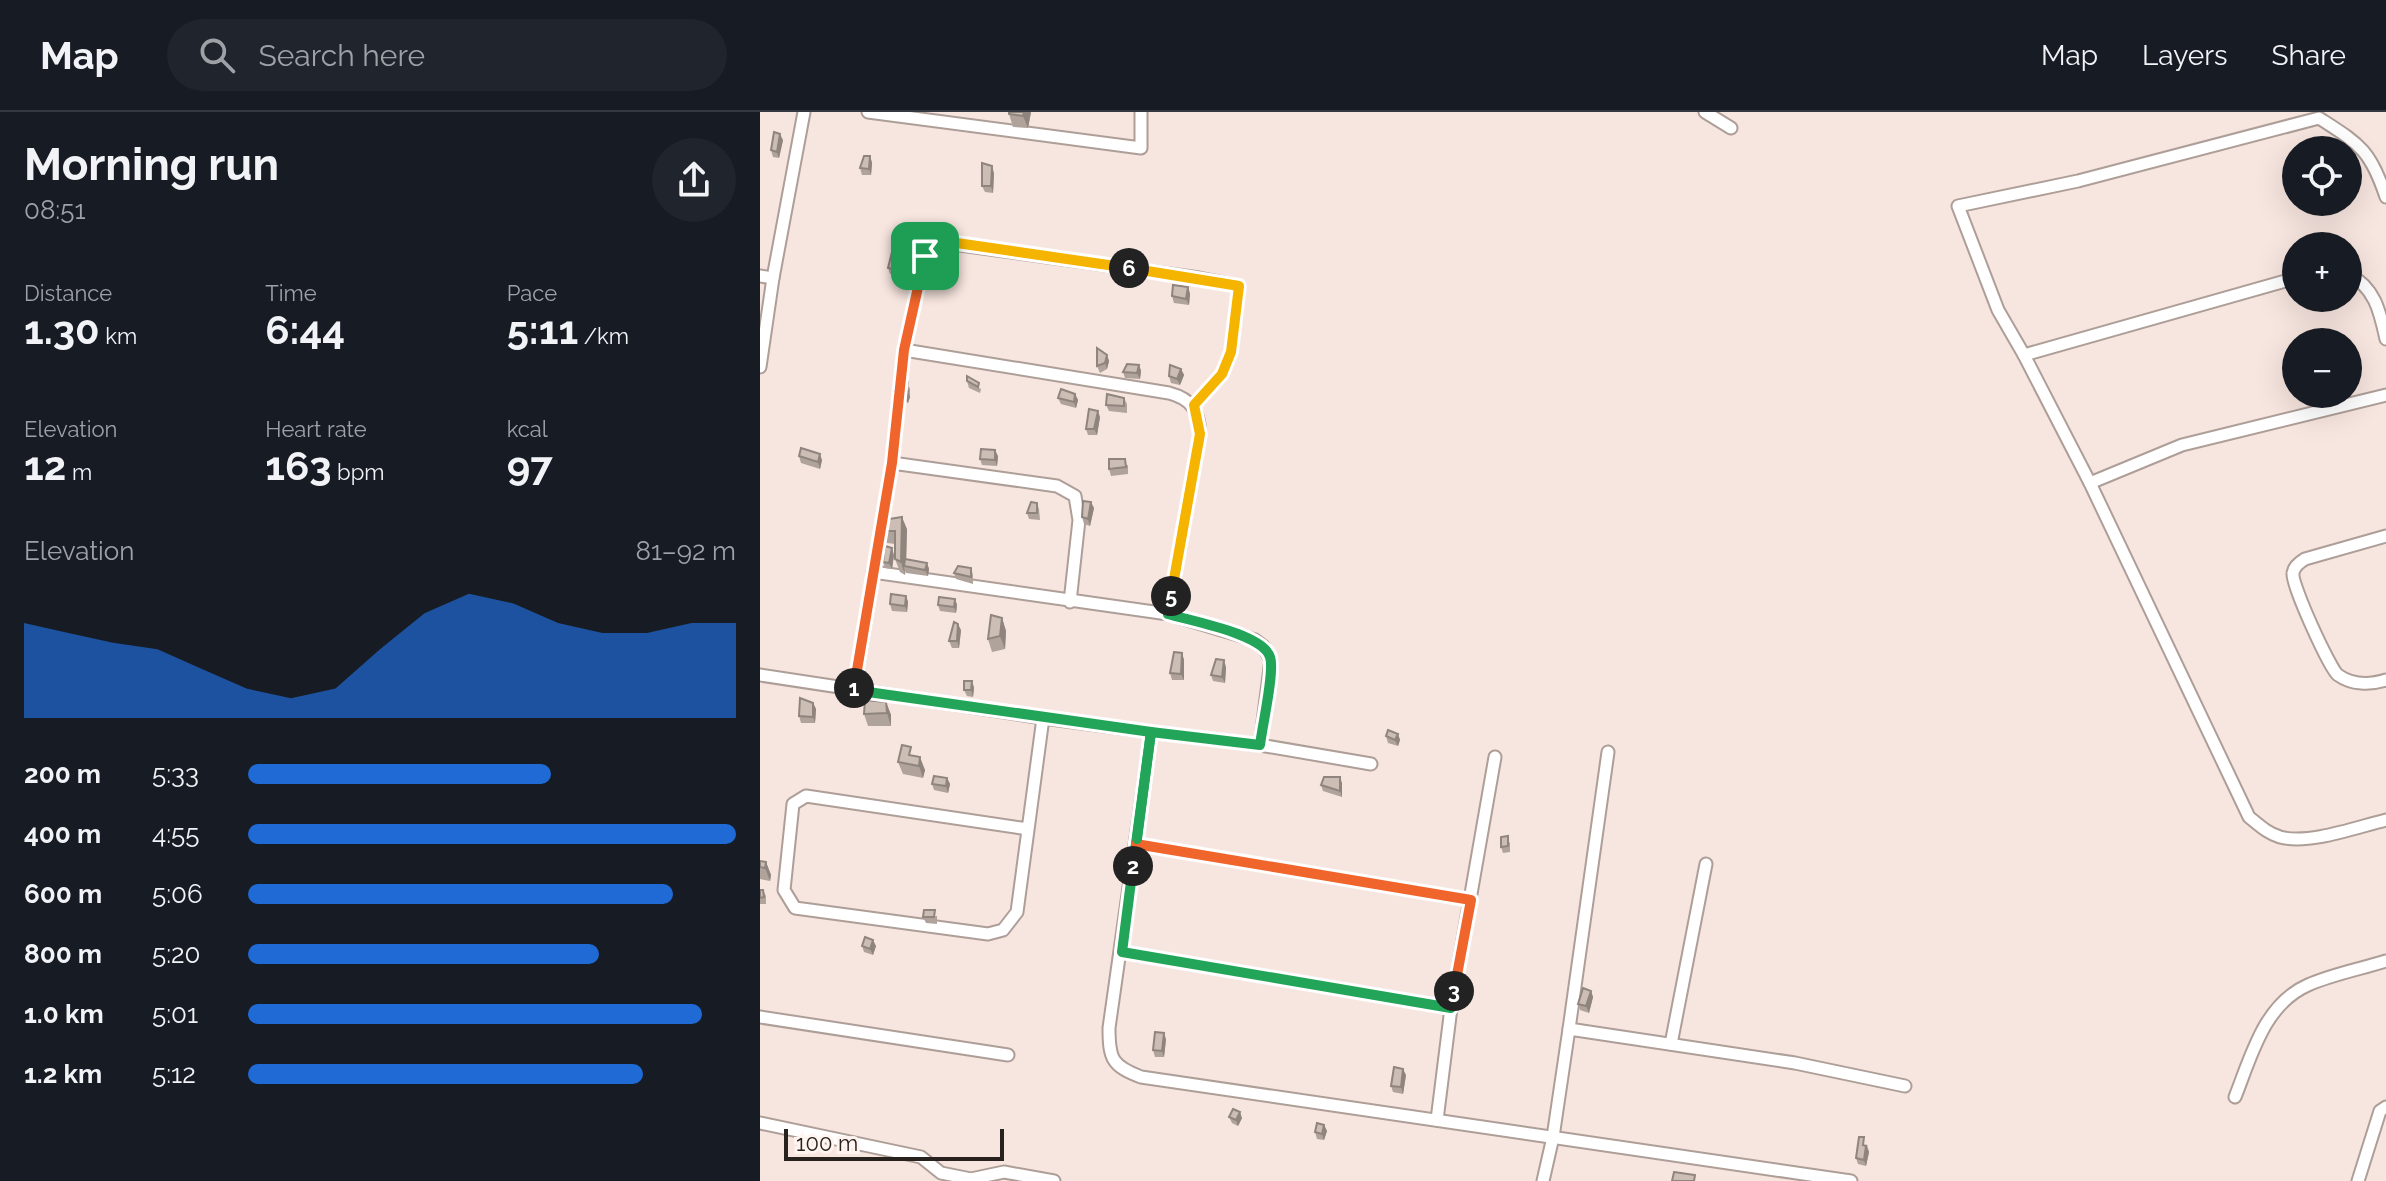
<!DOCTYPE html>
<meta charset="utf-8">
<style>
body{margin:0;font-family:Raleway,sans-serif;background:#20242c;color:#f1f3f6;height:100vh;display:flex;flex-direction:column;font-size:30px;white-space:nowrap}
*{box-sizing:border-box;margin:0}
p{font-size:26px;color:#9ea1a6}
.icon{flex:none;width:44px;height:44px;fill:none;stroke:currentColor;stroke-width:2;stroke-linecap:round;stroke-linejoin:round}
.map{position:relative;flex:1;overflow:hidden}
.details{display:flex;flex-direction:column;background:#171b24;width:760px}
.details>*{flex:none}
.controls{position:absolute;left:1522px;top:24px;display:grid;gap:16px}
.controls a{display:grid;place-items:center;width:80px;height:80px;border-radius:50%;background:#171b24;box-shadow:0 8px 32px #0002;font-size:40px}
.scale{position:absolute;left:24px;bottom:20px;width:220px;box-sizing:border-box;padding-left:8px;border:4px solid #28221f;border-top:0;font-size:22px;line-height:28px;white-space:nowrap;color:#28221f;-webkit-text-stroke:6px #fff4f0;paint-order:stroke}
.pin{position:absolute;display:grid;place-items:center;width:68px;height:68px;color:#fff;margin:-34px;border-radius:16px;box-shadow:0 4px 12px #0006}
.km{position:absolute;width:40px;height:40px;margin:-20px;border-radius:50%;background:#222;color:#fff;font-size:22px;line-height:40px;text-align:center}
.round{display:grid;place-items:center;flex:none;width:84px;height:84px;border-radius:42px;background:#20242c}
.summary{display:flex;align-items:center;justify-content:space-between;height:136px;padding:0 24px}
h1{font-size:44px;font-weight:700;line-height:60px}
.figures{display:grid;grid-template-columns:repeat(3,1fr);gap:12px;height:136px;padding:8px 24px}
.figures div{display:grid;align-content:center}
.figures b{font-size:40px;font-weight:700}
.figures small{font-size:22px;font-weight:400}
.figures p{font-size:22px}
.chart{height:224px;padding:16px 24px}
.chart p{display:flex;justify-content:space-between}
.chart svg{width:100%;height:144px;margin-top:8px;fill:#1f6ad5;opacity:.7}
ul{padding:0 24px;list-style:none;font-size:26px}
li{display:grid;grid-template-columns:128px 96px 1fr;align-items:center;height:60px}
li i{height:20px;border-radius:10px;background:#1f6ad5}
header{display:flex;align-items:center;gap:48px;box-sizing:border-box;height:112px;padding:0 40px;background:#171b24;border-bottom:2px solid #363941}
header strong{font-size:38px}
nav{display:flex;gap:44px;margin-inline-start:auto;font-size:28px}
.search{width:560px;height:72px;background:#20242c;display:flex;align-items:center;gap:20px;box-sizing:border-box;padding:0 28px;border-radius:44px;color:#9ea1a6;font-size:30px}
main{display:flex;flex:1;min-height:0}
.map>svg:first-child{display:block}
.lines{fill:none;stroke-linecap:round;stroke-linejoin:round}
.street-casing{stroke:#ae9e98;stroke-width:15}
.street{stroke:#fff;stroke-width:11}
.wall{fill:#afa39b}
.shaded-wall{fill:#8f857e}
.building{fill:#ccbeb4;stroke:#8f857e;stroke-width:2}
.split-1-casing{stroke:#fff;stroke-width:16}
.split-2-casing{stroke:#fff;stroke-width:16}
.split-3-casing{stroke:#fff;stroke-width:16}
.split-4-casing{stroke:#fff;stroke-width:16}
.split-5-casing{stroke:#fff;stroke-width:16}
.split-6-casing{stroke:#fff;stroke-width:16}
.split-7-casing{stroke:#fff;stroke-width:16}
.split-1{stroke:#f0652b;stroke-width:10}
.split-2{stroke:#22a559;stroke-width:10}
.split-3{stroke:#22a559;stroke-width:10}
.split-4{stroke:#f0652b;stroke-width:10}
.split-5{stroke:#22a559;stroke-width:10}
.split-6{stroke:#f5b400;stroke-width:10}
.split-7{stroke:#f5b400;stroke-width:10}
</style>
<header>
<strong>Map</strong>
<div class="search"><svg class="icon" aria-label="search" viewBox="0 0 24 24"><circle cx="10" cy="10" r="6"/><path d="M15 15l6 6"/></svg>Search here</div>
<nav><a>Map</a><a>Layers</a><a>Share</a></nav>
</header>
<main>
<section class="details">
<div class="summary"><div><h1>Morning run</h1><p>08:51</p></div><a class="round"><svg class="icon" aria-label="share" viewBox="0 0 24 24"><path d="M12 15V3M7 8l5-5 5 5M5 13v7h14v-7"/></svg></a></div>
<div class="figures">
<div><p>Distance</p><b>1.30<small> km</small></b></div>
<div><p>Time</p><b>6:44</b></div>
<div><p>Pace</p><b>5:11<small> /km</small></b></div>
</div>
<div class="figures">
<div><p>Elevation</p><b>12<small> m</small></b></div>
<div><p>Heart rate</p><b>163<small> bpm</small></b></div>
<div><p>kcal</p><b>97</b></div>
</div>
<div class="chart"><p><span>Elevation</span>81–92 m</p>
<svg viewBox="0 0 160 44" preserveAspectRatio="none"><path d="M0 44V15L10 18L20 21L30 23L40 29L50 35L60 38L70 35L80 23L90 12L100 6L110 9L120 15L130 18L140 18L150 15L160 15V44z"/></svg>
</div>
<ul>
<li><b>200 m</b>5:33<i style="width:62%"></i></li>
<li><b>400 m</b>4:55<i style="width:100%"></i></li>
<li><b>600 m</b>5:06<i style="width:87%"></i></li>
<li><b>800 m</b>5:20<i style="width:72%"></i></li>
<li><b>1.0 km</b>5:01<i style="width:93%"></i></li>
<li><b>1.2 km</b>5:12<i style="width:81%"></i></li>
</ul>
</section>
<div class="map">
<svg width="1626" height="1069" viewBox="0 0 1626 1069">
<rect width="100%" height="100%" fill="#f7e5df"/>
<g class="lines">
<g class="street-casing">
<g id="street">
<path d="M108,0L381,36V0"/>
<path d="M945,0L971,16"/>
<path d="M1626,85C1610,37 1599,32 1559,6L1318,69L1198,94L1238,198L1264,243L1330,371L1489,705C1499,713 1507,721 1520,725C1549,733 1597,715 1626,708"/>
<path d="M1588,162C1615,175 1620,200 1626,227"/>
<path d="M0,164L13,166"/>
<path d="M144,238L409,281C432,287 439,299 440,322L408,502"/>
<path d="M1264,243L1536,166"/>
<path d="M0,255L13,166L44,0"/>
<path d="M132,351L144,238L165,144L178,130L439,166L479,174L471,240L462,262L434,293"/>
<path d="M1330,371L1422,333L1626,283"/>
<path d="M1626,424L1545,447C1540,450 1534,454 1533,461C1531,472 1570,557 1578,563C1592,573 1610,573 1626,568"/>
<path d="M113,460L408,502L495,528L503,534L511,548L500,633"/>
<path d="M0,563L283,606L391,620L349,916C349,947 352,954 381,965L1091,1069"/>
<path d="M94,578L132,351L297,374L315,384L319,408L310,490"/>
<path d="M391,620L500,633L611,652"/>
<path d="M268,717L46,684L33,692L24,778L35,796L228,822L243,818L257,800L283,606"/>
<path d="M376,732L711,788"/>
<path d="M362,840L691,896"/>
<path d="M0,905L248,943"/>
<path d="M809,917L848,640"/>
<path d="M911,932L946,752"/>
<path d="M1475,985C1491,945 1504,892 1548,873C1573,862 1601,857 1626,849"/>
<path d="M677,1008L691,896L735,645"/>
<path d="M0,1011L161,1045L181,1061L211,1067L244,1060L294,1069"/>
<path d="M783,1069L793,1025L809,917L1035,951L1145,974"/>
<path d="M1598,1069L1620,999L1626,995"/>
</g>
</g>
<use href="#street" class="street"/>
</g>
<g class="wall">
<path d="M271,0L268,16L253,15L249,2Z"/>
<path d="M23,28L19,46L13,45L11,38Z"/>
<path d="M110,44L112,51L111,63H102L100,56Z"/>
<path d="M234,61L233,81L225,80L222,74Z"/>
<path d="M141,142L143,148L144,164L130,162L128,156Z"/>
<path d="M177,154V170L166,173L163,167Z"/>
<path d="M428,175L430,182L429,193L414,191L412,184Z"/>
<path d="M347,243L349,249L347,257L340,261L337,254Z"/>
<path d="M379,253L381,259L380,267L365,266L363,260Z"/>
<path d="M421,257L424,263L420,273L411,271L409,264Z"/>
<path d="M207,269L221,277L220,281L209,276Z"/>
<path d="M142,270L150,276V285L148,291L142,288L140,282Z"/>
<path d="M315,282L318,288L316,296L301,292L298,286Z"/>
<path d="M364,286L367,292V301L349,299L346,293Z"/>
<path d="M340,305L337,323H328L326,317Z"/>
<path d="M39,344L62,348L60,357L41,351Z"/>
<path d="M238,344L237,354L222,353L220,347Z"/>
<path d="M368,353V362L351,364L349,357Z"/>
<path d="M277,391L279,397L280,408L269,407L267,401Z"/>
<path d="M334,396L330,414L324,412L322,405Z"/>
<path d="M147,417L146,447L167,451L169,457L168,464L146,461V458L145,463L140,460L135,447V432L127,431L123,419Z"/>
<path d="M134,443L132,457L125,456L123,450Z"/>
<path d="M211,456L213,463V472L196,467L194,461Z"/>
<path d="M146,484L148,490L147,500L132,499L130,492Z"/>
<path d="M195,487L197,493L196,501L180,499L178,493Z"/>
<path d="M242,506L246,519L245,537L232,540L228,527Z"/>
<path d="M201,518L199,536H192L189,529Z"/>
<path d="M422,541L424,548V568H412L410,561Z"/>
<path d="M466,555L465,571L453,569L451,563Z"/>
<path d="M212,569L214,576L213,585L207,584L204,578Z"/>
<path d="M126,590L131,603V614H108L104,602Z"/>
<path d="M53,591L56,597L55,611H41L39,604Z"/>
<path d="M638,622L640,628L638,634L628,631L626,624Z"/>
<path d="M154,644L165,658L163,666L143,662L138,650Z"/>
<path d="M187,666L190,672L188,681L174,678L172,672Z"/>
<path d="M582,671V685L563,679L561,673Z"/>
<path d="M750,730V740L743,741L741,735Z"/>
<path d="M0,749L6,750L11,763L10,769L0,767Z"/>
<path d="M0,778H3L6,784V792H0Z"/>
<path d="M177,804V812L166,811L163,805Z"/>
<path d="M102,834H116L113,843L104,840Z"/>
<path d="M831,879L833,885L829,901L820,898L818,892Z"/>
<path d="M406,927L404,945H395L393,938Z"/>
<path d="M646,963L643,982L633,980L631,974Z"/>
<path d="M469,1005L482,1006L478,1014L472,1011Z"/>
<path d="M564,1013L567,1019L564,1028L557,1027L555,1020Z"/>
<path d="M1107,1032L1109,1040L1106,1054L1098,1052L1096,1046Z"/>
</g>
<g class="shaded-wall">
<path d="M264,0H271L268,16L263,4Z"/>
<path d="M20,22L23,28L19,46L17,40Z"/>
<path d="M110,44L112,51L111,63L109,57Z"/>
<path d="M232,54L234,61L233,81L231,74Z"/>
<path d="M141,142L143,148L144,164L142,158Z"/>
<path d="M175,147L177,154V170L174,164Z"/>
<path d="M428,175L430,182L429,193L426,187Z"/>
<path d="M347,243L349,249L347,257L345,251Z"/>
<path d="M379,253L381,259L380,267L377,261Z"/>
<path d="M421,257L424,263L420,273L417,267Z"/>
<path d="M148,279L150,285L148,291L145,284Z"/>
<path d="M315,282L318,288L316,296L314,290Z"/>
<path d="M338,299L340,305L337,323L334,317Z"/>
<path d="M235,338L238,344L237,354L235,348Z"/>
<path d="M60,342L62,348L60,357L58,350Z"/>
<path d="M331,390L334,396L330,414L328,407Z"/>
<path d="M142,405L147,417L146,455L144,454L145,463L141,450Z"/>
<path d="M132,436L134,443L132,457L129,451Z"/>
<path d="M167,451L169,457L168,464L165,458Z"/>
<path d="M146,484L148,490L147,500L145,494Z"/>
<path d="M195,487L197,493L196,501L194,495Z"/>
<path d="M242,506L246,519L245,537L240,524Z"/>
<path d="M198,512L201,518L199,536L197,529Z"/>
<path d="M422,541L424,548V568L421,562Z"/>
<path d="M464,548L466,555L465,571L462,565Z"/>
<path d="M212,569L214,576L213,585L211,578Z"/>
<path d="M126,590L131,603V614L127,601Z"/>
<path d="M53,591L56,597L55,611L53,605Z"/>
<path d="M638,622L640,628L638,634L635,628Z"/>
<path d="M160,645L165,658L163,666L159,654Z"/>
<path d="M580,665L582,671V685L580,679Z"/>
<path d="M187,666L190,672L188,681L186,674Z"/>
<path d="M6,750L11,763L10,769L5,756Z"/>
<path d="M113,828L116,834L113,843L110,837Z"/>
<path d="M831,879L833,885L829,901L826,894Z"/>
<path d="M404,921L406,927L404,945L402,939Z"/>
<path d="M643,957L646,963L643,982L641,975Z"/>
<path d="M480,1000L482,1006L478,1014L476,1008Z"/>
<path d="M564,1013L567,1019L564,1028L562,1022Z"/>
<path d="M1106,1034L1109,1040L1106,1054L1104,1048Z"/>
</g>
<g class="building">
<path d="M249,0H264L263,4L249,2Z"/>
<path d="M14,20L20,22L17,40L11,38Z"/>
<path d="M104,44H110L109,57L100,56Z"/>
<path d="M222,51L232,54L231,74H222Z"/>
<path d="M132,140L141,142L142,158L128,156Z"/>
<path d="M166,147H175L174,164L163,167Z"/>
<path d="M413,173L428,175L426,187L412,184Z"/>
<path d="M337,236L347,243L345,251L337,254Z"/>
<path d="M367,252L379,253L377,261L363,260Z"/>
<path d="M410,253L421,257L417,267L409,264Z"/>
<path d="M207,264L219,271L218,275L207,269Z"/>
<path d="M142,270H148L147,277L141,276L148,279L145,284L140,282Z"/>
<path d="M301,277L315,282L314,290L298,286Z"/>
<path d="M347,282L364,286V294L346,293Z"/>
<path d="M329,297L338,299L334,317H326Z"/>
<path d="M41,336L60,342L58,350L39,344Z"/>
<path d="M221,337L235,338V348L220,347Z"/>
<path d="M349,347H365L366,355L349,357Z"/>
<path d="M323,389L331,390L328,407L322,405Z"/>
<path d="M271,390L277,391V401H267Z"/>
<path d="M142,405L141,450L135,447V419H123V408Z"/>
<path d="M125,434L132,436L129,451L123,450Z"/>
<path d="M145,447L167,451L165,458L144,454Z"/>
<path d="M198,454L211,456V465L194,461Z"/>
<path d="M131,482L146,484L145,494L130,492Z"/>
<path d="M179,485L195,487L194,495L178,493Z"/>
<path d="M231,503L242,506L240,524L228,527Z"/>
<path d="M194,510L198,512L197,529H189Z"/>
<path d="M414,540L422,541L421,562L410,561Z"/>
<path d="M456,547L464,548L462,565L451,563Z"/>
<path d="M204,569H212L211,578H204Z"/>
<path d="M40,586L53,591V605L39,604Z"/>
<path d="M105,588L126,590L127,601L104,602Z"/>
<path d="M628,618L638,622L635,628L626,624Z"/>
<path d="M142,633L151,635L149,643L160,645L159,654L138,650Z"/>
<path d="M174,664L187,666L186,674L172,672Z"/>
<path d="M564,665H580V679L561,673Z"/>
<path d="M748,724V734L741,735V725Z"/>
<path d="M0,749L6,750L5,756L0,755Z"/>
<path d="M0,778H3L4,785L0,786Z"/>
<path d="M164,798H175L174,805H163Z"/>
<path d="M105,825L113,828L110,837L102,834Z"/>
<path d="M823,876L831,879L826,894L818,892Z"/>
<path d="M395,920L404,921L402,939L393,938Z"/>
<path d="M634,955L643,957L641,975L631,974Z"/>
<path d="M473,997L480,1000L476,1008L469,1005Z"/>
<path d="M557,1011L564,1013L562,1022L555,1020Z"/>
<path d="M1099,1025H1104L1103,1033L1106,1034L1104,1048L1096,1046Z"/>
<path d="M914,1060L935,1063L934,1069H912Z"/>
</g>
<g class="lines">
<g class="split-1-casing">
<path id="split-1" d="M94,576L132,351L144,238L165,144"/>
</g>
<g class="split-2-casing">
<path id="split-2" d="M94,576V578L391,620L373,754"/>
</g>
<g class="split-3-casing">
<path id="split-3" d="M373,754L362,840L691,896L694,879"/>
</g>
<g class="split-4-casing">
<path id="split-4" d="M377,727L376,732L711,788L694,879"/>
</g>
<g class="split-5-casing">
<path id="split-5" d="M377,727L391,620L500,633C502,615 515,559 510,545C503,522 431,509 408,502L411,484"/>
</g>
<g class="split-6-casing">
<path id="split-6" d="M369,156L479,174L471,240L462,262L434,293L440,322L411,484"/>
</g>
<g class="split-7-casing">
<path id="split-7" d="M165,144L173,132L183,129L369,156"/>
</g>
<use href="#split-1" class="split-1"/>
<use href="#split-2" class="split-2"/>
<use href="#split-3" class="split-3"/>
<use href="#split-4" class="split-4"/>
<use href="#split-5" class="split-5"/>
<use href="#split-6" class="split-6"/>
<use href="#split-7" class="split-7"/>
</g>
</svg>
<div class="controls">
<a><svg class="icon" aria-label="locate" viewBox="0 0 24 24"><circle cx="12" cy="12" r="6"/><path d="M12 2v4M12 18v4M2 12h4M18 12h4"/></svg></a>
<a>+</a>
<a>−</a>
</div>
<div class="scale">100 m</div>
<div class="pin" style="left:165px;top:144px;background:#1e9e55"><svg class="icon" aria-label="arrive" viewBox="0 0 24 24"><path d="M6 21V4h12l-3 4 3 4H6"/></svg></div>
<b class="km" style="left:94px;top:576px">1</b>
<b class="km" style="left:373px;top:754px">2</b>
<b class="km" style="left:694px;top:879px">3</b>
<b class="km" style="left:411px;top:484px">5</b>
<b class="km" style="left:369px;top:156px">6</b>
</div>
</main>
